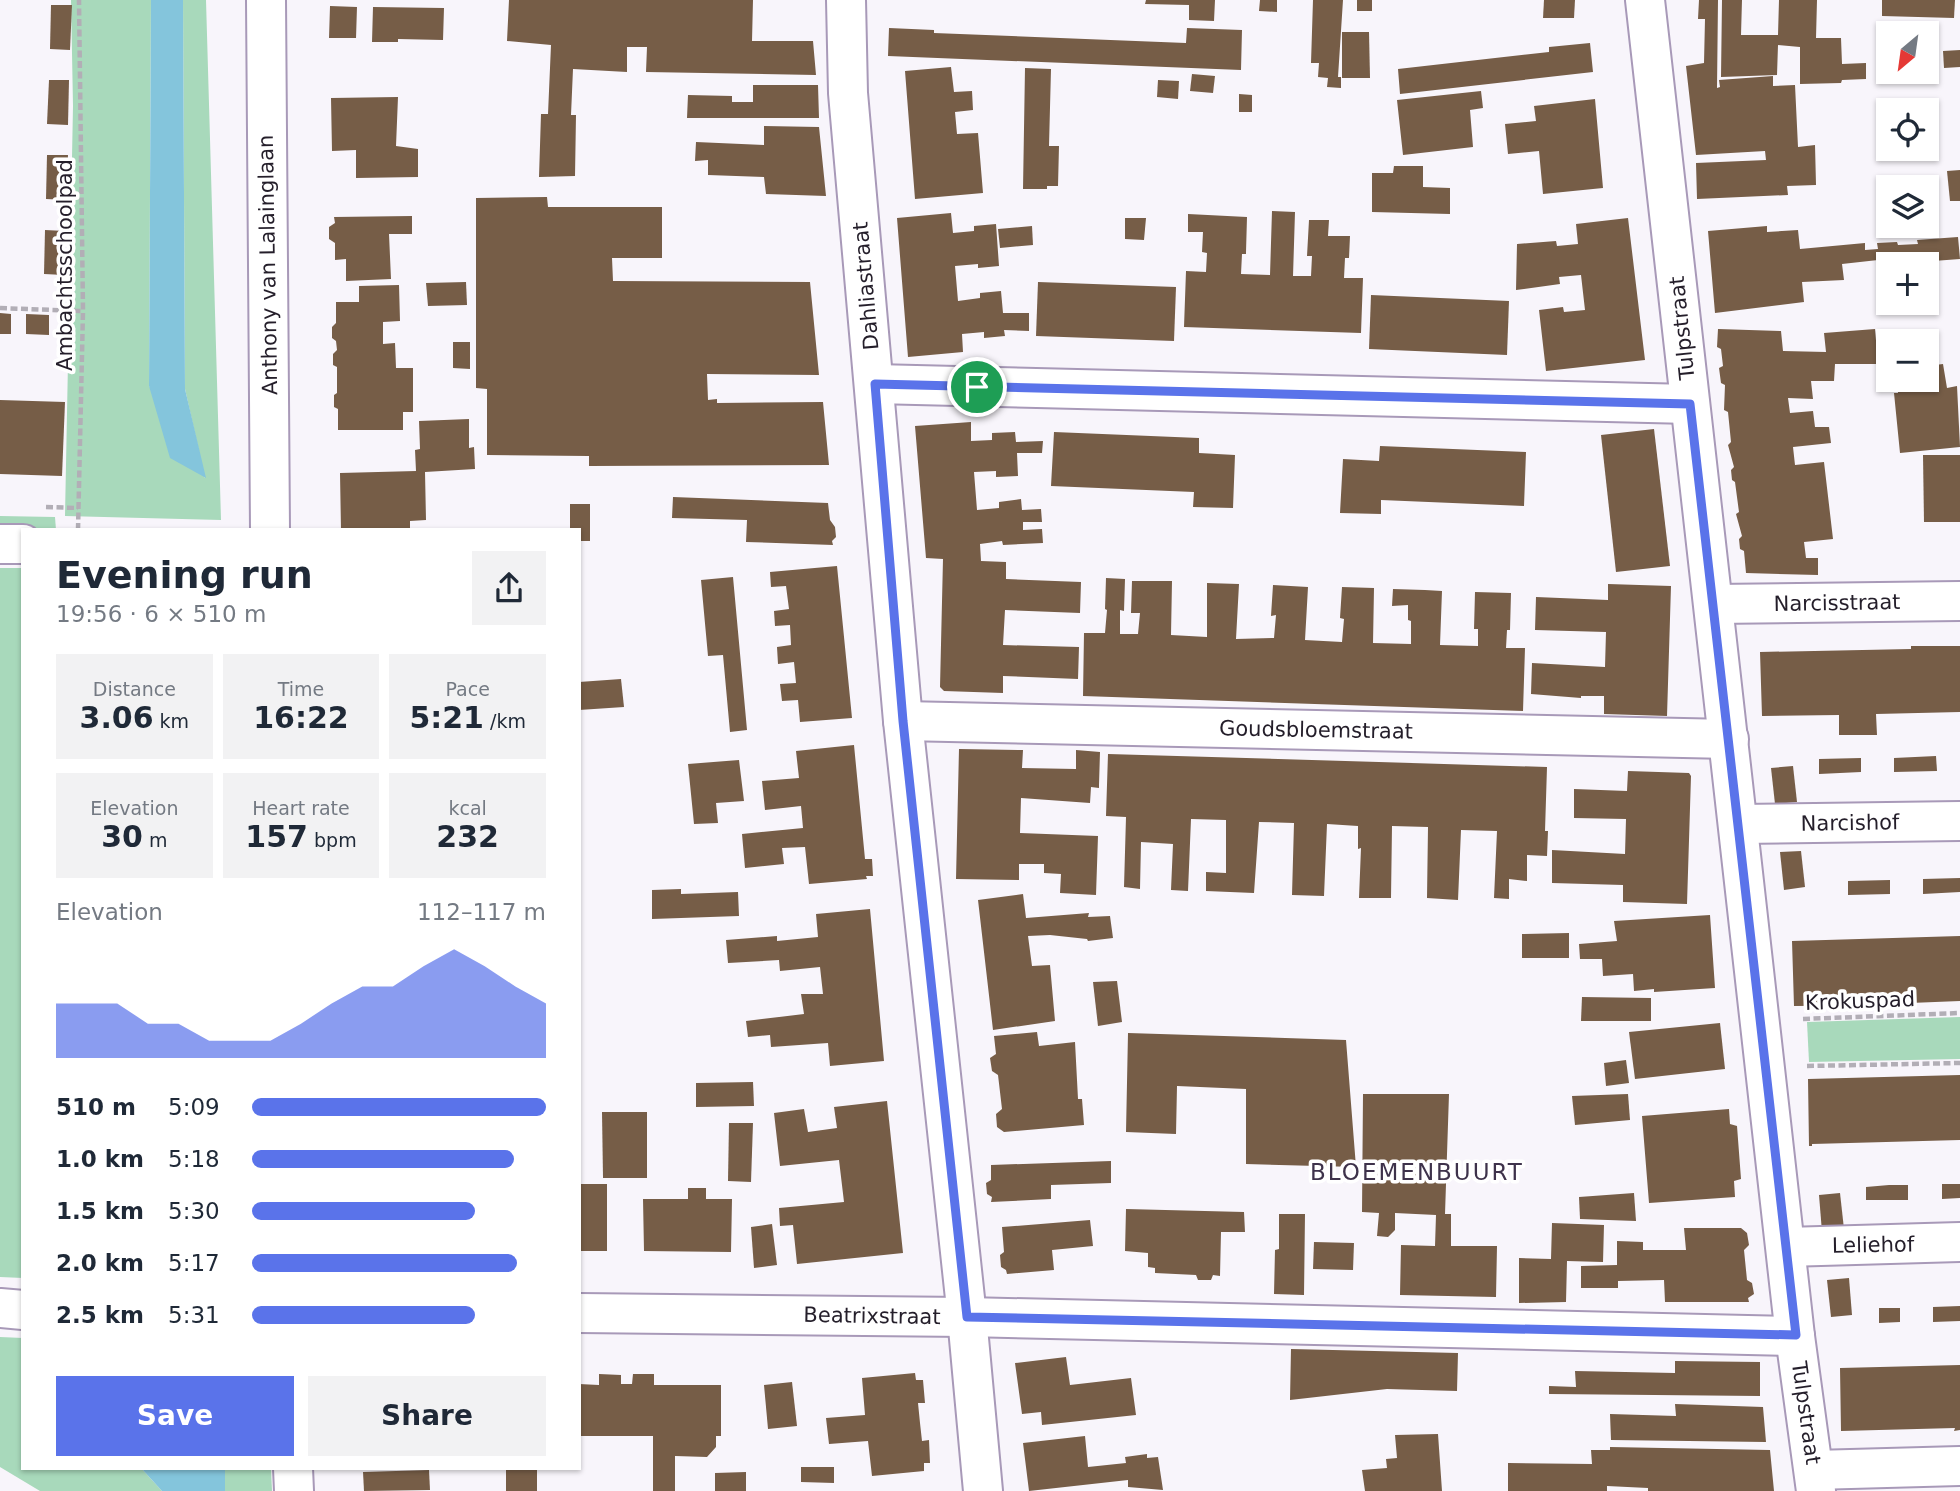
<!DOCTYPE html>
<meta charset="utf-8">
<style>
body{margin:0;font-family:"DejaVu Sans",sans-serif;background:#f2f2f3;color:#1f2937;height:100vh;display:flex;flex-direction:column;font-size:26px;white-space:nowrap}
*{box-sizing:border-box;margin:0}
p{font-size:23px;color:#747a83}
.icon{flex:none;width:38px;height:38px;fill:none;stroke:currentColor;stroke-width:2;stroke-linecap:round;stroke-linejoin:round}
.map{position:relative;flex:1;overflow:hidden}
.details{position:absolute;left:21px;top:528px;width:560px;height:942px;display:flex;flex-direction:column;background:#fff;border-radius:0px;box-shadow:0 2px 5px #0004}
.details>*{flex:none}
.needle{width:46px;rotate:209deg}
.fabs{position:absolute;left:1876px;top:21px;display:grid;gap:14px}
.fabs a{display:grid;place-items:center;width:63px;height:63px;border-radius:0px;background:#fff;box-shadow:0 2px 5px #0004;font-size:35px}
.pin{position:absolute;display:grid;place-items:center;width:60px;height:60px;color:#fff;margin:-30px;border:4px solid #fff;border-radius:50%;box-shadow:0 2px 7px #0007}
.round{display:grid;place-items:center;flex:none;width:74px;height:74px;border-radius:0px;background:#f2f2f3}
.overview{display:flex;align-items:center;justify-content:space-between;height:119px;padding:0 35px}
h1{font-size:38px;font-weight:700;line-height:52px}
.stats{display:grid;grid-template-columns:repeat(3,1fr);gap:10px;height:119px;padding:7px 35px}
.stats div{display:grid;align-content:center;border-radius:0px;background:#f2f2f3;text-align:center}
.stats b{font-size:30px;font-weight:700}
.stats small{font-size:19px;font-weight:400}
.stats p{font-size:19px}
.chart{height:196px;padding:14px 35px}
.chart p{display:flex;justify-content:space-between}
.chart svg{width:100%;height:126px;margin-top:7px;fill:#5a73ea;opacity:.7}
.primary-button{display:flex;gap:14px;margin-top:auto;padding:14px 35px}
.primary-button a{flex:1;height:80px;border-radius:0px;background:#5a73ea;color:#fff;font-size:28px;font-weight:700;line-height:80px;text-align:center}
.primary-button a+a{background:#f2f2f3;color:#1f2937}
ul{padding:0 35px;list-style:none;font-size:23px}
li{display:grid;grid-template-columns:112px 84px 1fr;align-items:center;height:52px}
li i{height:18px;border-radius:9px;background:#5a73ea}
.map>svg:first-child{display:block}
.green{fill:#a8d9bb}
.water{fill:#84c5dc}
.building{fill:#765d47}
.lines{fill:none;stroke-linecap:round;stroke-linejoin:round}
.minor-casing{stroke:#a899b8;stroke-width:42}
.path{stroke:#b2aeb6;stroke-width:4.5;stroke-dasharray:7 3.5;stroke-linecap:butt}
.minor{stroke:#fff;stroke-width:38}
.route-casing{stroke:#fff;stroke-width:14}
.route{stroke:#5a73ea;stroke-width:9}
.labels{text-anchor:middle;stroke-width:7;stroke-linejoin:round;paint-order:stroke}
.street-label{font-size:21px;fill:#241e2a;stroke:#fff}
.neighbourhood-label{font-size:23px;letter-spacing:2px;fill:#3e324b;stroke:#fff}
</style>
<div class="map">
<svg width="1960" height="1491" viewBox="0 0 1960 1491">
<rect width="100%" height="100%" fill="#f8f5fb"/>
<g class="green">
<path d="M71,0H151L149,386L205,478L185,389L183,0H206L221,520L65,516L73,106Z"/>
<path d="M0,516L55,517L56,530L0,532Z"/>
<path d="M0,568H23V1278L0,1277Z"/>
<path d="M1960,1017V1059L1809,1062L1807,1022Z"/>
<path d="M0,1337L23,1338V1468H141L162,1491H40L0,1467Z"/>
<path d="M225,1468H271L272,1491H225Z"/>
</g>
<g class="water">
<path d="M151,0H183L185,389L206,478L170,458L149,386Z"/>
<path d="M141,1468H225V1491H162Z"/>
</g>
<g class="building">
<path d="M509,0H753L752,41H813L816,75L646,72L647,47H627V72L573,69L571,115H576L575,176L539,177L541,114H548L551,45L507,41Z"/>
<path d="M1146,0H1215L1214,21L1189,20V5L1145,4Z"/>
<path d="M1260,0H1277V12L1259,11Z"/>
<path d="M1313,0H1343L1338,77H1341V88L1327,87L1328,78L1318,77L1319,63H1311Z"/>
<rect x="1357" y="0" width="15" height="11"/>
<path d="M1544,0H1575L1574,18H1543Z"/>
<path d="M1699,0H1718L1717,88L1720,87L1719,80L1773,76V86L1795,85L1798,147L1815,145L1816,185L1787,186L1788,195L1697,199L1696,163L1766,160L1765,151L1696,155L1686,66L1704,63L1705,19H1698Z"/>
<path d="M1722,0H1742L1741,35H1778L1779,0H1817L1816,38H1841L1842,64L1866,63V79L1842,80L1841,83L1800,84V47L1778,45L1777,75L1721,77Z"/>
<path d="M1882,0H1955L1954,18L1882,16Z"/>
<path d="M51,5H72L70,50L50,49Z"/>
<path d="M330,6L357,7L356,38H329Z"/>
<path d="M373,7L444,8L443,40L398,39V42H372Z"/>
<path d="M889,28L934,30V33L1186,43L1187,28L1242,30L1241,70L888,56Z"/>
<path d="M1342,32H1369L1370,78H1342Z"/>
<path d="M1590,43L1593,72L1400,94L1398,69L1549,52V47Z"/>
<path d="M1960,50V67L1944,68L1943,51Z"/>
<path d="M951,67L954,92L972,91L973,110L955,112L957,134L978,133L983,193L915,199L905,71Z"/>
<path d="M1025,68L1051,69L1049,146H1059L1058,186H1047V189H1023Z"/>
<path d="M1192,74L1215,76L1213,93L1190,91Z"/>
<path d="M49,80H69L68,125L47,124Z"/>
<path d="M1158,80L1179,81L1178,99L1157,97Z"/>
<path d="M753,85H818L819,118H687L688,95L732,96V102H753Z"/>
<path d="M1481,91L1483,108L1470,110L1473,147L1403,155L1397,100Z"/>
<path d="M1239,94L1252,95V112H1239Z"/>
<path d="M398,97L396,146L418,149V177L356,178V150L332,151L331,98Z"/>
<path d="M1595,99L1603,188L1543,194L1539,151L1508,154L1505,124L1536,121L1534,106Z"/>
<path d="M764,126L819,127L826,196L766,194L764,177L708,175V160L695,161L696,142L764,145Z"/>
<path d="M47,155H68L66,200L46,199Z"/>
<path d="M1394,166H1423V187L1450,188V214L1372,212V173H1393Z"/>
<path d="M1960,170V201H1950L1947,171Z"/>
<path d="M547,197L548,207H662V258H612L613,281L810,282L819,375L707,374L708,400L717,399V403L823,402L829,465L589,466V456L487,455V389L476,388V198Z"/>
<path d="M1272,211L1295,212L1293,276H1311L1312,256H1307L1309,220H1329L1328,236H1350L1349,258H1345L1344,278H1363L1361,333L1184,327L1186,271L1206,272L1207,253L1202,252L1203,232H1188V214L1247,217L1246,252V254H1242L1241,274L1270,275Z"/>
<path d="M951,213L953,233L974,231V226L996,224L999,266L978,268V264L955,266L958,301L980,298V293L1001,291L1003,313H1029V331L1004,330L1005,336L984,338V332L962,334L963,352L908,357L897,218Z"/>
<path d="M412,216V234H389L391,279L346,281V259L335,260V243L329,239V227L335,223L334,217Z"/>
<path d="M1125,218H1146L1144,240L1125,239Z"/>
<path d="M1628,218L1645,360L1546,371L1539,310L1563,307L1564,312L1585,310L1581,275L1559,277L1560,284L1516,290L1517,244L1556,241L1557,246L1578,244L1576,224Z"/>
<path d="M1032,226L1033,245L1000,248L998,229Z"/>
<path d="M1767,226V232L1798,230L1800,249L1865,243V250L1878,249L1877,243L1897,242L1898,245L1918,244L1917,240L1958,237L1960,259L1920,262V257L1898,259V263L1878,264V260L1842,264L1844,280L1802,282L1804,302L1715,313L1708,231Z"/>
<path d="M45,230L65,231L64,275L44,274Z"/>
<path d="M466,282L467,305L428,306L426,283Z"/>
<path d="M1038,282L1176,287L1174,341L1036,336Z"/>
<path d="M399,285L400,321L383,322V344L395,343L396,368H413V412H403V430H338V409L334,407V395L337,393V367L333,365V354L337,350L336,341L332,338V327L336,323V302H359V286Z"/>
<path d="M1371,295L1509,301L1507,355L1369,349Z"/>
<path d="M0,313L11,314V334H0Z"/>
<path d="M26,314L49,315V335L26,334Z"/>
<path d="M1718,329L1781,331L1783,351L1826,352L1824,333L1875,329L1878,364H1835L1834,381H1811L1813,399L1788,398L1790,413L1813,411L1815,427H1829L1831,443L1793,447L1795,465L1824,462L1833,539L1804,542L1806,558H1818V575L1746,573L1744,551L1740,549L1739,539L1742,536L1736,514L1739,512L1735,482L1732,480L1731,470L1734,467L1728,445L1731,442L1728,412L1724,410L1725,385L1721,383L1719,368L1723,366L1721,349L1717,347Z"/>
<path d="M453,342H470V369L453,368Z"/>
<path d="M1943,364L1947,388L1957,386L1960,447L1900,453L1894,393H1898L1897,380H1927V366Z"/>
<path d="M0,400L65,402L62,476L0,474Z"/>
<path d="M469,419V448L474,447L475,469L425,472L426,520L410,521V530H341L340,473L416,471L415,450L420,449L419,421Z"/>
<path d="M971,422V441L992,440V433L1015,432L1016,442L1043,441L1042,453H1017L1018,476L996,477V471L974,472L977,510L999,508V502L1021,499L1022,510L1041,509L1042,522H1023V530L1042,529L1043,543L1003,545L1002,541L980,544L981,561L1006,562V579L1081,582L1080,613L1005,610L1003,645L1079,647L1078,679L1003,676V693L944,691L940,687L943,559L926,558L915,426Z"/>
<path d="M1654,429L1670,566L1616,572L1601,435Z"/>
<path d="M1054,432L1199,438V453L1235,455L1233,508L1193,507L1194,492L1051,486Z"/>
<path d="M1380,446L1526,452L1524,506L1381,500V514L1340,513L1343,459L1379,461Z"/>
<path d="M1923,455H1960V522H1924Z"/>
<path d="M673,497L828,503L830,520L835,527L836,537L832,541L833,545L746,542L747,520L672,518Z"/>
<path d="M570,504H590V541H579V530H570Z"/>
<path d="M837,566L852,718L800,722L798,700L782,701L780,684L796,683L794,662L778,664L777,647L791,645L790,625L775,626L774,611L789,609L786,586L771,587L770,572Z"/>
<path d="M733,577L747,730L730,732L723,655L708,656L701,580Z"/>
<path d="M1106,578L1125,579L1124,611L1120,610V634H1138L1140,613H1131L1132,581H1172L1171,635L1207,637V583L1239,584L1236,639L1274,638L1276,615L1271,616L1273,585L1308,587L1305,640L1342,642L1344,619L1340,618L1342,587L1374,588L1373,643L1411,644V621L1408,620V605L1392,606L1393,589L1425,590L1442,591L1440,645L1478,646V629H1474L1475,592L1511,593L1510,630H1507L1506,648H1525L1523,711L1083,696L1084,633H1105L1107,610L1105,609Z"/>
<path d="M1608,584L1671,586L1667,716L1604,714V696H1581V698L1531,694L1532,663L1605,667L1606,632L1535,630L1536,597L1608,600Z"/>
<path d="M1911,646H1960V712L1876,714L1877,735H1839V715L1762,716L1760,652L1911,649Z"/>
<path d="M621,679L624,707L579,710V682Z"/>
<path d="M854,745L865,859H872L873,876H866L867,879L809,884L805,847L782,848L784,864L745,868L742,834L803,828L801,806L765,810L762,781L799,778L796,751Z"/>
<path d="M959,749L1023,750L1022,768L1076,769V750L1100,752L1099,785V788L1091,787L1090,803L1021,798L1020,833L1098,836L1096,895L1060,893L1061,874L1044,873V864H1019V880L956,879Z"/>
<path d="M1108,754L1547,767L1545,831H1548L1547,856L1527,855V881L1509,879V899L1494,898L1497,831L1461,830L1458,900L1427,898L1428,827L1392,826L1391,898H1359L1361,848L1358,849V826L1327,824L1324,896L1292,895L1294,823L1259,822L1254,893L1206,891V872L1226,873V820L1191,819L1188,891L1171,890L1173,844L1141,842L1140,889L1124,887L1126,817L1106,816Z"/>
<path d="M1936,756L1937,771L1894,772V758Z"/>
<path d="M1861,758V772L1819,774V759Z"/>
<path d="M739,760L744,801L716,803L718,823L694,824L688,764Z"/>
<path d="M1793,766L1797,802L1775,804L1771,768Z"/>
<path d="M1628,771L1689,773L1691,776L1687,904L1623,902V885L1552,883V850L1625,854L1626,819L1574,818V789L1627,791Z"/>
<path d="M1801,851L1805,887L1784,890L1780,852Z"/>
<path d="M1960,878V892L1923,894V879Z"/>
<path d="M1890,880V894L1848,895V881Z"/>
<path d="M681,889V894L738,892L739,916L652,919V890Z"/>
<path d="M1023,894L1026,918L1089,913L1088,917L1110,916L1113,938L1088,941L1087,939L1050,935L1028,936L1032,966L1050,965L1055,1021L993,1030L978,900Z"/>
<path d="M870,909L884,1061L830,1066L828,1043L771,1047L770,1035L748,1037L746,1021L804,1014L801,994H823L820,967L780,971L779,960L728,963L726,940L777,936V941L818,937L816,914Z"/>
<path d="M1710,915L1715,988L1654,992V989L1634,991L1633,974L1603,976L1602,959H1580L1579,944L1617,941L1614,921Z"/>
<path d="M1569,933V958H1522V934Z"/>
<path d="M1960,936V1001L1910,1003V1005L1794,1006L1792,941Z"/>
<path d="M1117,981L1122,1022L1098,1026L1093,982Z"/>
<path d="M1582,997L1651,998V1021H1581Z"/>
<path d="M1720,1023L1725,1069L1635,1079L1629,1032Z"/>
<path d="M1037,1032L1039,1046L1075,1042L1078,1099H1082L1084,1125L1004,1132L997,1127L996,1114L1002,1109L998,1075L992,1071L990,1058L996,1054L994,1036Z"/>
<path d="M1128,1033L1346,1040L1356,1167L1246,1164V1089L1177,1086L1176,1134L1126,1132Z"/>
<path d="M1626,1060L1629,1083L1606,1086L1604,1063Z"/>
<path d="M1960,1075V1140L1812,1144V1146H1809L1808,1079Z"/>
<path d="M753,1082L754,1106L696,1107V1083Z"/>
<path d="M1363,1094H1449L1445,1214H1451V1246H1497L1496,1297L1400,1295L1401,1245L1435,1246L1436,1215L1395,1213V1230L1388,1237L1377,1236L1379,1213L1362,1212Z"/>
<path d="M1628,1094L1630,1120L1575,1125L1572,1096Z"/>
<path d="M887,1101L903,1253L797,1264L793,1225L780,1226L779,1208L844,1202L839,1160L780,1166L774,1113L804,1109L808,1132L837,1128L834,1107Z"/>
<path d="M1729,1109L1730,1124L1737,1126L1741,1179L1734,1181L1735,1197L1649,1203L1642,1116Z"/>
<path d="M602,1112H647V1178H603Z"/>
<path d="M729,1123H753L751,1182L728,1181Z"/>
<path d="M1111,1161V1183L1051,1185V1199L991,1202L992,1197L987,1194L986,1183L991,1180V1165Z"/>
<rect x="579" y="1184" width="28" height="67"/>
<path d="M1942,1184H1960V1198L1942,1199Z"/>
<path d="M1889,1185H1908V1200H1866V1187Z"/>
<path d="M688,1188H706V1199H732L731,1252L644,1251L643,1199H688Z"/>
<path d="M1634,1193L1636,1221L1580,1219L1579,1197Z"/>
<path d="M1840,1193L1844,1229L1822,1232L1819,1195Z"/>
<path d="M1126,1209L1244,1212L1245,1232H1221L1220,1276L1213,1275L1211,1280H1198L1196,1275L1155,1273V1268L1148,1267V1253L1125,1251Z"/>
<path d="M1279,1214H1305L1304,1295L1274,1294L1275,1250L1279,1249Z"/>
<path d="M1090,1220L1093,1246L1052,1250L1054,1270L1007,1274L1006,1270L1001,1267L1000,1255L1004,1252L1002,1227Z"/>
<path d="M1552,1223L1604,1225L1603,1262L1567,1261L1566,1302L1519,1303V1258L1551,1259Z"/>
<path d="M772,1224L777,1265L754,1268L751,1227Z"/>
<path d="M1684,1228H1741L1747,1233L1749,1245L1744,1250L1747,1280L1752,1283L1754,1294L1748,1298L1749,1302H1665L1664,1280L1618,1281V1288H1581V1266L1617,1265V1241L1643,1242V1250H1686Z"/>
<path d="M1314,1242L1354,1243L1353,1270L1313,1269Z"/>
<path d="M1849,1278L1852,1315L1831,1317L1827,1280Z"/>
<path d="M1960,1306V1321L1933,1322V1307Z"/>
<path d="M1879,1308H1900V1322L1879,1323Z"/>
<path d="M1291,1349L1458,1353L1457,1391L1387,1389L1290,1400Z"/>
<path d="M1066,1357L1070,1385L1131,1378L1136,1415L1042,1425L1041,1412L1022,1414L1015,1363Z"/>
<path d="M1675,1361L1760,1362V1396L1549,1394V1386L1576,1387L1575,1371L1675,1373Z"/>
<path d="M1960,1365V1430L1954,1431L1955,1428L1841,1431L1840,1368Z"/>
<path d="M915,1373L916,1380H923L925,1403H918L920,1423L922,1441L929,1440L930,1463H924V1471L872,1476L868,1441L829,1444L826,1418L865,1415L862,1378Z"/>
<path d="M599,1374L621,1375V1384H632L633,1374H654V1385H721V1436H716V1447L707,1457L675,1456V1491H653V1436H579V1384L599,1385Z"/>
<path d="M792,1382L797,1426L768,1429L764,1385Z"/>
<path d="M1675,1404L1763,1407L1766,1442L1611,1440L1610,1414L1676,1416Z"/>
<path d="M1438,1434L1442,1491H1365L1362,1470L1387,1468L1386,1459L1397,1458L1395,1435Z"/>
<path d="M1085,1436L1088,1467L1126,1463L1125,1457L1147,1454V1458L1158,1457L1163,1490L1128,1487V1480L1029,1491L1023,1443Z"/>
<path d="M1610,1447L1770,1450L1774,1491H1648V1488L1607,1486V1491H1508V1463L1592,1464L1591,1450H1610Z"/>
<path d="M801,1467H834V1483L801,1482Z"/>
<rect x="506" y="1468" width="31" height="23"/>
<path d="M429,1470L430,1490L364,1491L363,1472Z"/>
<path d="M746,1472V1491H715V1473Z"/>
</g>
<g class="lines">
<g class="minor-casing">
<g id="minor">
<path d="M266,0L270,530"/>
<path d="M846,0L848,93L903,721L967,1317L983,1491"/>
<path d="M1645,0L1795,1336L1816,1491"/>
<path d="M875,384L1690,404"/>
<path d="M0,544H23"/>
<path d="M1714,604L1960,601"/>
<path d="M903,721L1729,739"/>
<path d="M1739,824L1960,821"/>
<path d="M1786,1247L1960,1242"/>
<path d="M0,1308L23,1310"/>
<path d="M579,1313L967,1317L1795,1336"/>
<path d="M293,1468L294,1491"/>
<path d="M1814,1470L1960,1466"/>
</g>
</g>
<g class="path">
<path d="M0,308L83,311"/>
<path d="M46,507L78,508"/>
<path d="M78,530L83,311L79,0"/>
<path d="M1803,1019L1960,1013"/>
<path d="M1807,1066L1960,1063"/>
</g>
<use href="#minor" class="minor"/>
</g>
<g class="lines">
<g class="route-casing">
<path id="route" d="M875,384L1690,404L1796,1335L967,1317L903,721Z"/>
</g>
<use href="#route" class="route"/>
</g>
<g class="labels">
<g class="street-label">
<text transform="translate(65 265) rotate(-90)" y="7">Ambachtsschoolpad</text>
<text transform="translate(268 265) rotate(-91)" y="7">Anthony van Lalainglaan</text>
<text transform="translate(866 286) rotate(-95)" y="7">Dahliastraat</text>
<text transform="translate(1682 328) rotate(-96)" y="7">Tulpstraat</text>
<text transform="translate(1837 603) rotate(-1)" y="7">Narcisstraat</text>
<text transform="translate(1316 730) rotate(1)" y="7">Goudsbloemstraat</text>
<text transform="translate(1850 823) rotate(-1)" y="7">Narcishof</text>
<text transform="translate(1860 1001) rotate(-2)" y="7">Krokuspad</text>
<text transform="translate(1873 1245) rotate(-1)" y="7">Leliehof</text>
<text transform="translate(872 1316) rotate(1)" y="7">Beatrixstraat</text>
<text transform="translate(1806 1413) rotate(82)" y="7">Tulpstraat</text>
</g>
<g class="neighbourhood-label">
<text x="1417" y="1180">BLOEMENBUURT</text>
</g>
</g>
</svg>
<div class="fabs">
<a><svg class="needle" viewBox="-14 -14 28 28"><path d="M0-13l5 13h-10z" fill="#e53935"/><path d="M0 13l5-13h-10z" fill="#747a83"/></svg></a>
<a><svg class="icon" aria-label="locate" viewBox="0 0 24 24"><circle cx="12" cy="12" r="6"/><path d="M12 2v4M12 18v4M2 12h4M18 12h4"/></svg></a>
<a><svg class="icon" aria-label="layers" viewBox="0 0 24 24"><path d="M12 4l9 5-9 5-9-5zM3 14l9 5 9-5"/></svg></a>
<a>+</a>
<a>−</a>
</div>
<div class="pin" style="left:977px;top:387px;background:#1e9e55"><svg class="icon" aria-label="arrive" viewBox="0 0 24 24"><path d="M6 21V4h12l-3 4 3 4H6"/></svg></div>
<section class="details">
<div class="overview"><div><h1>Evening run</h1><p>19:56 · 6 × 510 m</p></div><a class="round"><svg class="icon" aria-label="share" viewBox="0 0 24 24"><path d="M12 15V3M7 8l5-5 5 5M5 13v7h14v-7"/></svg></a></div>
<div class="stats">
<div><p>Distance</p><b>3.06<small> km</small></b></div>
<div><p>Time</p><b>16:22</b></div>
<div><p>Pace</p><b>5:21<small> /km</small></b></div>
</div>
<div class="stats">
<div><p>Elevation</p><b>30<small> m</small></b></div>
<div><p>Heart rate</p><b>157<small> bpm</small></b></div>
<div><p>kcal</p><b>232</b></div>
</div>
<div class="chart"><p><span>Elevation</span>112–117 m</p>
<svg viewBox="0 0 160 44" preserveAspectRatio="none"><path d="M0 44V25L10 25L20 25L30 32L40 32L50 38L60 38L70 38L80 32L90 25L100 19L110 19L120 12L130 6L140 12L150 19L160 25V44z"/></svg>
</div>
<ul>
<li><b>510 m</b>5:09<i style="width:100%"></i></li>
<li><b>1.0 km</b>5:18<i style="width:89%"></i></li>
<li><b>1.5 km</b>5:30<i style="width:76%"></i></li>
<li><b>2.0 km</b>5:17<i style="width:90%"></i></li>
<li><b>2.5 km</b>5:31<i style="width:76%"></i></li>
</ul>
<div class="primary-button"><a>Save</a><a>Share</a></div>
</section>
</div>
